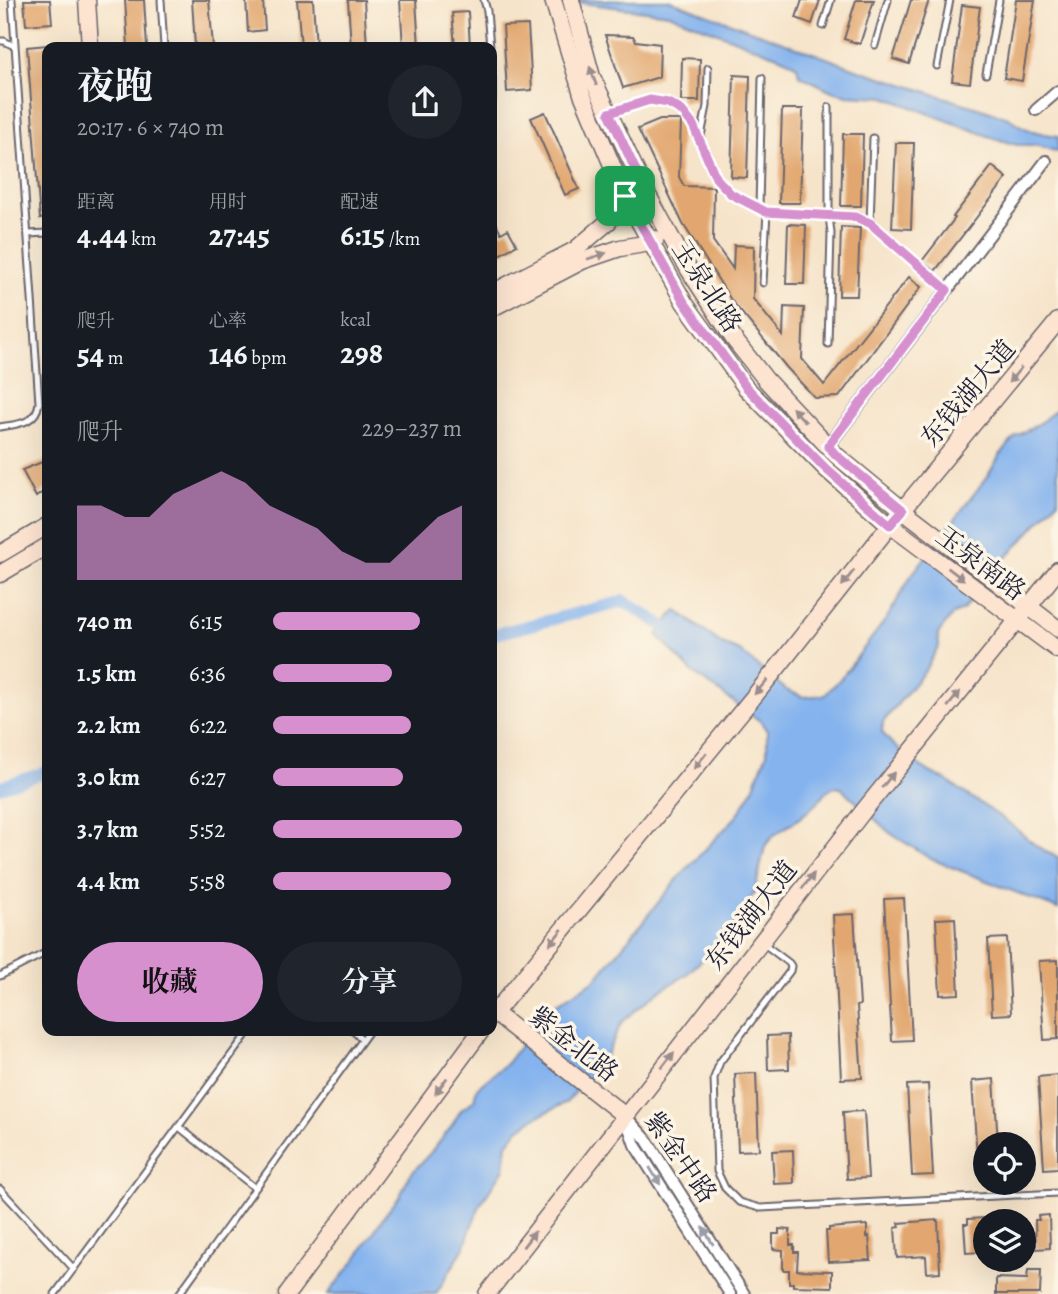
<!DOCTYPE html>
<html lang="zh">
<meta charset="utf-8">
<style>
body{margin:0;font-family:Alegreya,"Noto Serif SC",serif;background:#20242c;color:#f1f3f6;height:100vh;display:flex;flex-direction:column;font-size:26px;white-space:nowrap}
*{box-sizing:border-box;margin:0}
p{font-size:23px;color:#9ea1a6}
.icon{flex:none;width:38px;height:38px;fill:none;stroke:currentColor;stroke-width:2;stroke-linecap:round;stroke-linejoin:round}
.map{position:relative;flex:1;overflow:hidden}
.sheet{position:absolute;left:42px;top:42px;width:455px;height:994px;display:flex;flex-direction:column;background:#171b24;border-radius:14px;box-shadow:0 7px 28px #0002}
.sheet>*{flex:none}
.controls{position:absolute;left:973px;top:1132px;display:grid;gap:14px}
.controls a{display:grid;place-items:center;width:63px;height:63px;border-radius:50%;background:#171b24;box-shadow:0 7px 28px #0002;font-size:35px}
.pin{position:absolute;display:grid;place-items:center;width:60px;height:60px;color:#fff;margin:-30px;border-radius:14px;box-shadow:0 4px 10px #0006}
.round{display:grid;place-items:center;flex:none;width:74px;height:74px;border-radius:37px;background:#20242c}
.overview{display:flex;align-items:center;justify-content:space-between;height:119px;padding:0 35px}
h1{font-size:38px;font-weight:700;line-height:52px}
.stats{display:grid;grid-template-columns:repeat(3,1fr);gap:10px;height:119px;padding:7px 35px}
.stats div{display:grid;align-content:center}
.stats b{font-size:30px;font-weight:700}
.stats small{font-size:19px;font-weight:400}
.stats p{font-size:19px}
.chart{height:196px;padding:14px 35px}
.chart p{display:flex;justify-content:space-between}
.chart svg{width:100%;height:126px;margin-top:7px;fill:#d690ce;opacity:.7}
.primary-button{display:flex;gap:14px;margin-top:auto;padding:14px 35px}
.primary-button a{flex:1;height:80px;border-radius:42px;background:#d690ce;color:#111;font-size:28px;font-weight:700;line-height:80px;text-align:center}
.primary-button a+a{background:#20242c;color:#f1f3f6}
ul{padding:0 35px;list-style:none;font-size:23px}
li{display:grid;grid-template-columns:112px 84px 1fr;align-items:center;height:52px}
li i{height:18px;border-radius:9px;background:#d690ce}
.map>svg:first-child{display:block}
.water{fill:#84b3ee;stroke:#536a94;stroke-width:2}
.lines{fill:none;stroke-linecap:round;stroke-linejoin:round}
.canal{stroke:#84b3ee;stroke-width:12}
.building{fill:#e2a770}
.lane-casing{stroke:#6c666d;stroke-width:9}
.street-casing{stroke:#6c666d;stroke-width:14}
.secondary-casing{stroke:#6c666d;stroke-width:19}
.lane{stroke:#fff;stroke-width:5}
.street{stroke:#fff;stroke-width:10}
.secondary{stroke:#fde4d1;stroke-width:16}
.oneway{fill:#9a8d8e}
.oneway2{fill:#9c9ca7}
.route-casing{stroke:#fff;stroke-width:14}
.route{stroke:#d690ce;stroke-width:9}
.labels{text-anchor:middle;stroke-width:7;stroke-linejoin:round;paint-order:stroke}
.street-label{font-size:26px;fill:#22223b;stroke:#fcf5e5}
</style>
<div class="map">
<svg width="1058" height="1294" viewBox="0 0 1058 1294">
<rect width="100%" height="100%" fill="#fcf5e5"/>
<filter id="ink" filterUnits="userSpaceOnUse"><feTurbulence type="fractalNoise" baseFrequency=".0143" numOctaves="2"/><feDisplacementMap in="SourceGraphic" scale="14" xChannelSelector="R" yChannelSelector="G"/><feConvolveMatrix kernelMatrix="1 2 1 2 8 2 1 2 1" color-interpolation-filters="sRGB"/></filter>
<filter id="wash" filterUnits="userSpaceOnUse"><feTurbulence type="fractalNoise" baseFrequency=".00686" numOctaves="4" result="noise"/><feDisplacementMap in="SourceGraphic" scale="28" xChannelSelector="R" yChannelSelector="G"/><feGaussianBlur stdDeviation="1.57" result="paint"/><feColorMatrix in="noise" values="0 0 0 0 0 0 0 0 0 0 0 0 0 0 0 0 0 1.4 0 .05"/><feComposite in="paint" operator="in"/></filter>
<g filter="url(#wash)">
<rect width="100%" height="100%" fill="#f6e4ca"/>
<g class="water">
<path d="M558,0H669L859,70L1009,118C1026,131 1037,133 1058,136V152L1036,145H1017L996,139L885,97L847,95L832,91L799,75L797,66L785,59L669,14Z"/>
<path d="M1058,408V501L1004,560L963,610L953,614L938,634L939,646L924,672L883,722L882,732C893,748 927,773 946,780C965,794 985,806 1005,820C1023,833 1036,850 1058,857V909L931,859L890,833L841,788L834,787L825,793L818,802L801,817L773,836L765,846L755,891L728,935L686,975L658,992L622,1022L604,1060L567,1102L533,1119L519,1129L507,1144L504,1169L480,1205L470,1230L465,1246L436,1294H328L356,1259L384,1216L400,1196L409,1176L433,1150L451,1127L461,1110L474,1100L477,1088L507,1063L538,1022L555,1005L595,980L680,876L737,816L752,791L767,753V731L760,721L692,672L657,635L676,610L722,644L740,651L786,690L804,697L825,695L841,678L887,618L911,576L987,477L1000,455L1015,437L1040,423Z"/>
</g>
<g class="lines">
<g class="canal">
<path d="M492,635L624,601L662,625L676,636"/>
<path d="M0,787L47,772"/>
</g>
</g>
<g id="blocks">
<g class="building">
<path d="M24,0H50L52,23L26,25Z"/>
<path d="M125,0H144L147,47H128Z"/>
<path d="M192,0H209L213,47H195Z"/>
<path d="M246,0H263L265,30L248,32Z"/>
<path d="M297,0H313L316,47H301Z"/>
<path d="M348,0H364L367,47H351Z"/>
<path d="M400,0H416L419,47H403Z"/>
<path d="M802,0H820L812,24L796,18Z"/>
<path d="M856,0H874L860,44L844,39Z"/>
<path d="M911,0H929L909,64L893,59Z"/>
<path d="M1016,0H1035L1022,81L1004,78Z"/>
<path d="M962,5L980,7L970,83L952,81Z"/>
<path d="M468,12L470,47H455L452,13Z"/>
<path d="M528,25L532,90L507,92L503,26Z"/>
<path d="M605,35L633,36L636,41L660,44L659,77L623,88Z"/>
<path d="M47,45V218L40,219L27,47Z"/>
<path d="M682,58L700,59L699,101H681Z"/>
<path d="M734,75L750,76L747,178L731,177Z"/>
<path d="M782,109H803L800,203H779Z"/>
<path d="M545,112L579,189L565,195L531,118Z"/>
<path d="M660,120H681L679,177L684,186L714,187L713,241L733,269L734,245L754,246L753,299L783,336L784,307L804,308L802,359L824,385L909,277L921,287L839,397L815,398L787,368L731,300L683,224L638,129Z"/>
<path d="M843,134H863L861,206H841Z"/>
<path d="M896,143H914L911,229L892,228Z"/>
<path d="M992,166L1007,178L935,271L922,261L955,218L953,217Z"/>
<path d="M492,215L501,233L508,229L517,245L492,259Z"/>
<path d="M788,224L806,225L804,284H786Z"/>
<path d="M841,227L860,228L857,296H839Z"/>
<path d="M47,460V489L36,497L22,470Z"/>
<path d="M904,898L912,1040L892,1041L884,899Z"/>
<path d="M854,914L860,1005L857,1006L862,1078L841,1079L833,915Z"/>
<path d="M955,918L959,994L940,995L936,919Z"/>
<path d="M1007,938L1011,1014L992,1015L988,939Z"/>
<path d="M1058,960V1039L1044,1040L1039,961Z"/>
<path d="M788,1035L789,1069L768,1070L767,1036Z"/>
<path d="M756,1073L759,1150L738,1151L735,1074Z"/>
<path d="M1058,1075V1168L1044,1169L1038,1077Z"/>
<path d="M994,1079L998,1144H985V1174H978L972,1081Z"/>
<path d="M928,1084L933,1175L912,1176L907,1085Z"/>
<path d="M864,1111L868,1178L847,1179L843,1112Z"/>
<path d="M793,1150L794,1183L774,1184L772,1151Z"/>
<path d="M1049,1215L1050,1248L1036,1249L1035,1220H1039L1038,1216Z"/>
<path d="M985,1218V1236L980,1237L981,1252L966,1253L964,1224H968V1219Z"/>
<path d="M938,1220L940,1272L927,1273L926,1256L897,1258L895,1228L900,1227L899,1223Z"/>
<path d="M867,1225V1237L869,1236L871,1260L828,1262L826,1231H829V1228Z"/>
<path d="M779,1229L790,1230V1245H794V1252H798L797,1270L832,1271V1287L793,1286V1283H789V1270H783V1250L773,1249V1234H779Z"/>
<path d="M1028,1270H1041L1040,1294H996V1278L1027,1279Z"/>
</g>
</g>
</g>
<g filter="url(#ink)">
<use href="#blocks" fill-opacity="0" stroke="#6c666d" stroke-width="2"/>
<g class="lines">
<g class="lane-casing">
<g id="lane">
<path d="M161,0L164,47"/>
<path d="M484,0L487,11L490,47"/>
<path d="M823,26L831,0"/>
<path d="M0,41H4L14,46"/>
<path d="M875,45L888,0"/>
<path d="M937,66L950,0"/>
<path d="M986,74L999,0"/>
<path d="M492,77V100"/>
<path d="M612,112L650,100L669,102L682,111L693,125L716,178L731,194L764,211L784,214L855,217L870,223L947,290"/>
<path d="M700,141L707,106L708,68"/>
<path d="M759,208L762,78"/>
<path d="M870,223L873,138"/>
<path d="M28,234L47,233"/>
<path d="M763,283L767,212"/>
<path d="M828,344L831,233L829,216V107"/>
<path d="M0,427C18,424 36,424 39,403L12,0"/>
<path d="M764,944L789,963L791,966L790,971L720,1062L714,1078L717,1171L725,1188L739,1202L760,1208L1058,1193"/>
<path d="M0,976L47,952"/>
<path d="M353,1031L362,1039"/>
<path d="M179,1127L255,1188"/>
<path d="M0,1189L74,1269"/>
<path d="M55,1294L249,1031"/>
<path d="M179,1294L369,1031"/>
</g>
</g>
<g class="street-casing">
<g id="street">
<path d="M1036,110L1058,91"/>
<path d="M828,446L1046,161"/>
<path d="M625,1116L646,1139L744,1294"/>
<path d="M627,1122L635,1145L730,1294"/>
</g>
</g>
<g class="secondary-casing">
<g id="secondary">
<path d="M87,0L90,47"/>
<path d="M553,0L582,94L625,196L684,302L746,388L826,469L890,525L1058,650"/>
<path d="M571,0L592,77L644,188L689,270L733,338L766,380L836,455L903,510L1058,629"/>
<path d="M492,293L575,250L609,221L625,196L632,193"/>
<path d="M492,308L582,261L620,248L650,243L656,239"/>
<path d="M0,554L47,526"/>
<path d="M0,574L47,546"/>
<path d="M492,1011L625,1116"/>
<path d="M492,1016L778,667L890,525L1058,321"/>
<path d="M287,1294L481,1031"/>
<path d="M487,1294L865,809L1058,570"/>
</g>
</g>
<use href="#lane" class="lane"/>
<use href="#street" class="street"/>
<use href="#secondary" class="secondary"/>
</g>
<defs><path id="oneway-solid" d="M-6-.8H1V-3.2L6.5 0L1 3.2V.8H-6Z" transform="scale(1.75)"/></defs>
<g class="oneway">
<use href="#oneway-solid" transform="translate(593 76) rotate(-110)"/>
<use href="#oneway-solid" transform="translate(597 256) rotate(-18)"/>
<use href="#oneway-solid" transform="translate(1015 375) rotate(130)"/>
<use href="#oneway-solid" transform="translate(799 415) rotate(-133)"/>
<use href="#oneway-solid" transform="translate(956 574) rotate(37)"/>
<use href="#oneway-solid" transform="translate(848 578) rotate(128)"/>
<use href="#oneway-solid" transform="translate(761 687) rotate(131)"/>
<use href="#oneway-solid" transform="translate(954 699) rotate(-51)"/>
<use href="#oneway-solid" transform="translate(700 761) rotate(129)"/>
<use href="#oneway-solid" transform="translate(888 780) rotate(-51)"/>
<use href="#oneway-solid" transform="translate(808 881) rotate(-52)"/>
<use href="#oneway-solid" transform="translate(556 937) rotate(129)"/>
<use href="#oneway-solid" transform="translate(668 1060) rotate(-52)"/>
<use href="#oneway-solid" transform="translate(441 1086) rotate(126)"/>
<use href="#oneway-solid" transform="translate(529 1239) rotate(-52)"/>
</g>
<g class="oneway2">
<use href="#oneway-solid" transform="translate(655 1176) rotate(58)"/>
<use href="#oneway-solid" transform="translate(708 1236) rotate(-121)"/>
</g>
</g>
<g class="lines" filter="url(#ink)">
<g class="route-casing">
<path id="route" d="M650,100L668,103L682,111L693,125L716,178L731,194L766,212L855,217L870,223L947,290L828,446L836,455L903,510L890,525L826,469L746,387L684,302L625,196L644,188L609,113Z"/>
</g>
<use href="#route" class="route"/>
</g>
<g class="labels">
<g class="street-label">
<text transform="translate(707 286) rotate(57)" y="9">玉泉北路</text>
<text transform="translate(968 393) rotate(-50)" y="9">东钱湖大道</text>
<text transform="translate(981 563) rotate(37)" y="9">玉泉南路</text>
<text transform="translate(751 915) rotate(-52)" y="9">东钱湖大道</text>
<text transform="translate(574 1044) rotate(38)" y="9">紫金北路</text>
<text transform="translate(681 1157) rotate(55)" y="9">紫金中路</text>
</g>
</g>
</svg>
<div class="controls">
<a><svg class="icon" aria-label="locate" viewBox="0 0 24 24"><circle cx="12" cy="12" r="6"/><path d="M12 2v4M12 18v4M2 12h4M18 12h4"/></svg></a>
<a><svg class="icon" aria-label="layers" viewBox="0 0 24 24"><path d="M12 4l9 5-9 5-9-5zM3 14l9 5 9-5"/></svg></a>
</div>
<div class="pin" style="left:625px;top:196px;background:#1e9e55"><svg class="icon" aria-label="arrive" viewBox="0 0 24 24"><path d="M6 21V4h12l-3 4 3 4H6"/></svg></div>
<section class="sheet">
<div class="overview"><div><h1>夜跑</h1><p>20:17 · 6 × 740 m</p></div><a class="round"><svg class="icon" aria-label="share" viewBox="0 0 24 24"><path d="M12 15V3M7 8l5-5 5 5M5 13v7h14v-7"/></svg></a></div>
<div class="stats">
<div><p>距离</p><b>4.44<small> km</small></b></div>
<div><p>用时</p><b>27:45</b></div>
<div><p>配速</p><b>6:15<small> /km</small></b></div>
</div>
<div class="stats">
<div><p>爬升</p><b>54<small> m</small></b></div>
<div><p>心率</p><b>146<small> bpm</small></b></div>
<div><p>kcal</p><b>298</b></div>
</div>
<div class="chart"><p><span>爬升</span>229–237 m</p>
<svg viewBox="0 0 160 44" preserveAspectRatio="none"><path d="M0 44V18L10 18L20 22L30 22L40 14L50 10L60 6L70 10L80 18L90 22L100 26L110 34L120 38L130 38L140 30L150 22L160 18V44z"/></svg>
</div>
<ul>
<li><b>740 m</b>6:15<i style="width:78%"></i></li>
<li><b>1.5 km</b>6:36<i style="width:63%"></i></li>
<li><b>2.2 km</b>6:22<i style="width:73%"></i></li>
<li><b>3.0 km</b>6:27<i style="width:69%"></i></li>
<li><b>3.7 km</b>5:52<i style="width:100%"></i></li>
<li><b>4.4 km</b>5:58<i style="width:94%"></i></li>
</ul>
<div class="primary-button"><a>收藏</a><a>分享</a></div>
</section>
</div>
